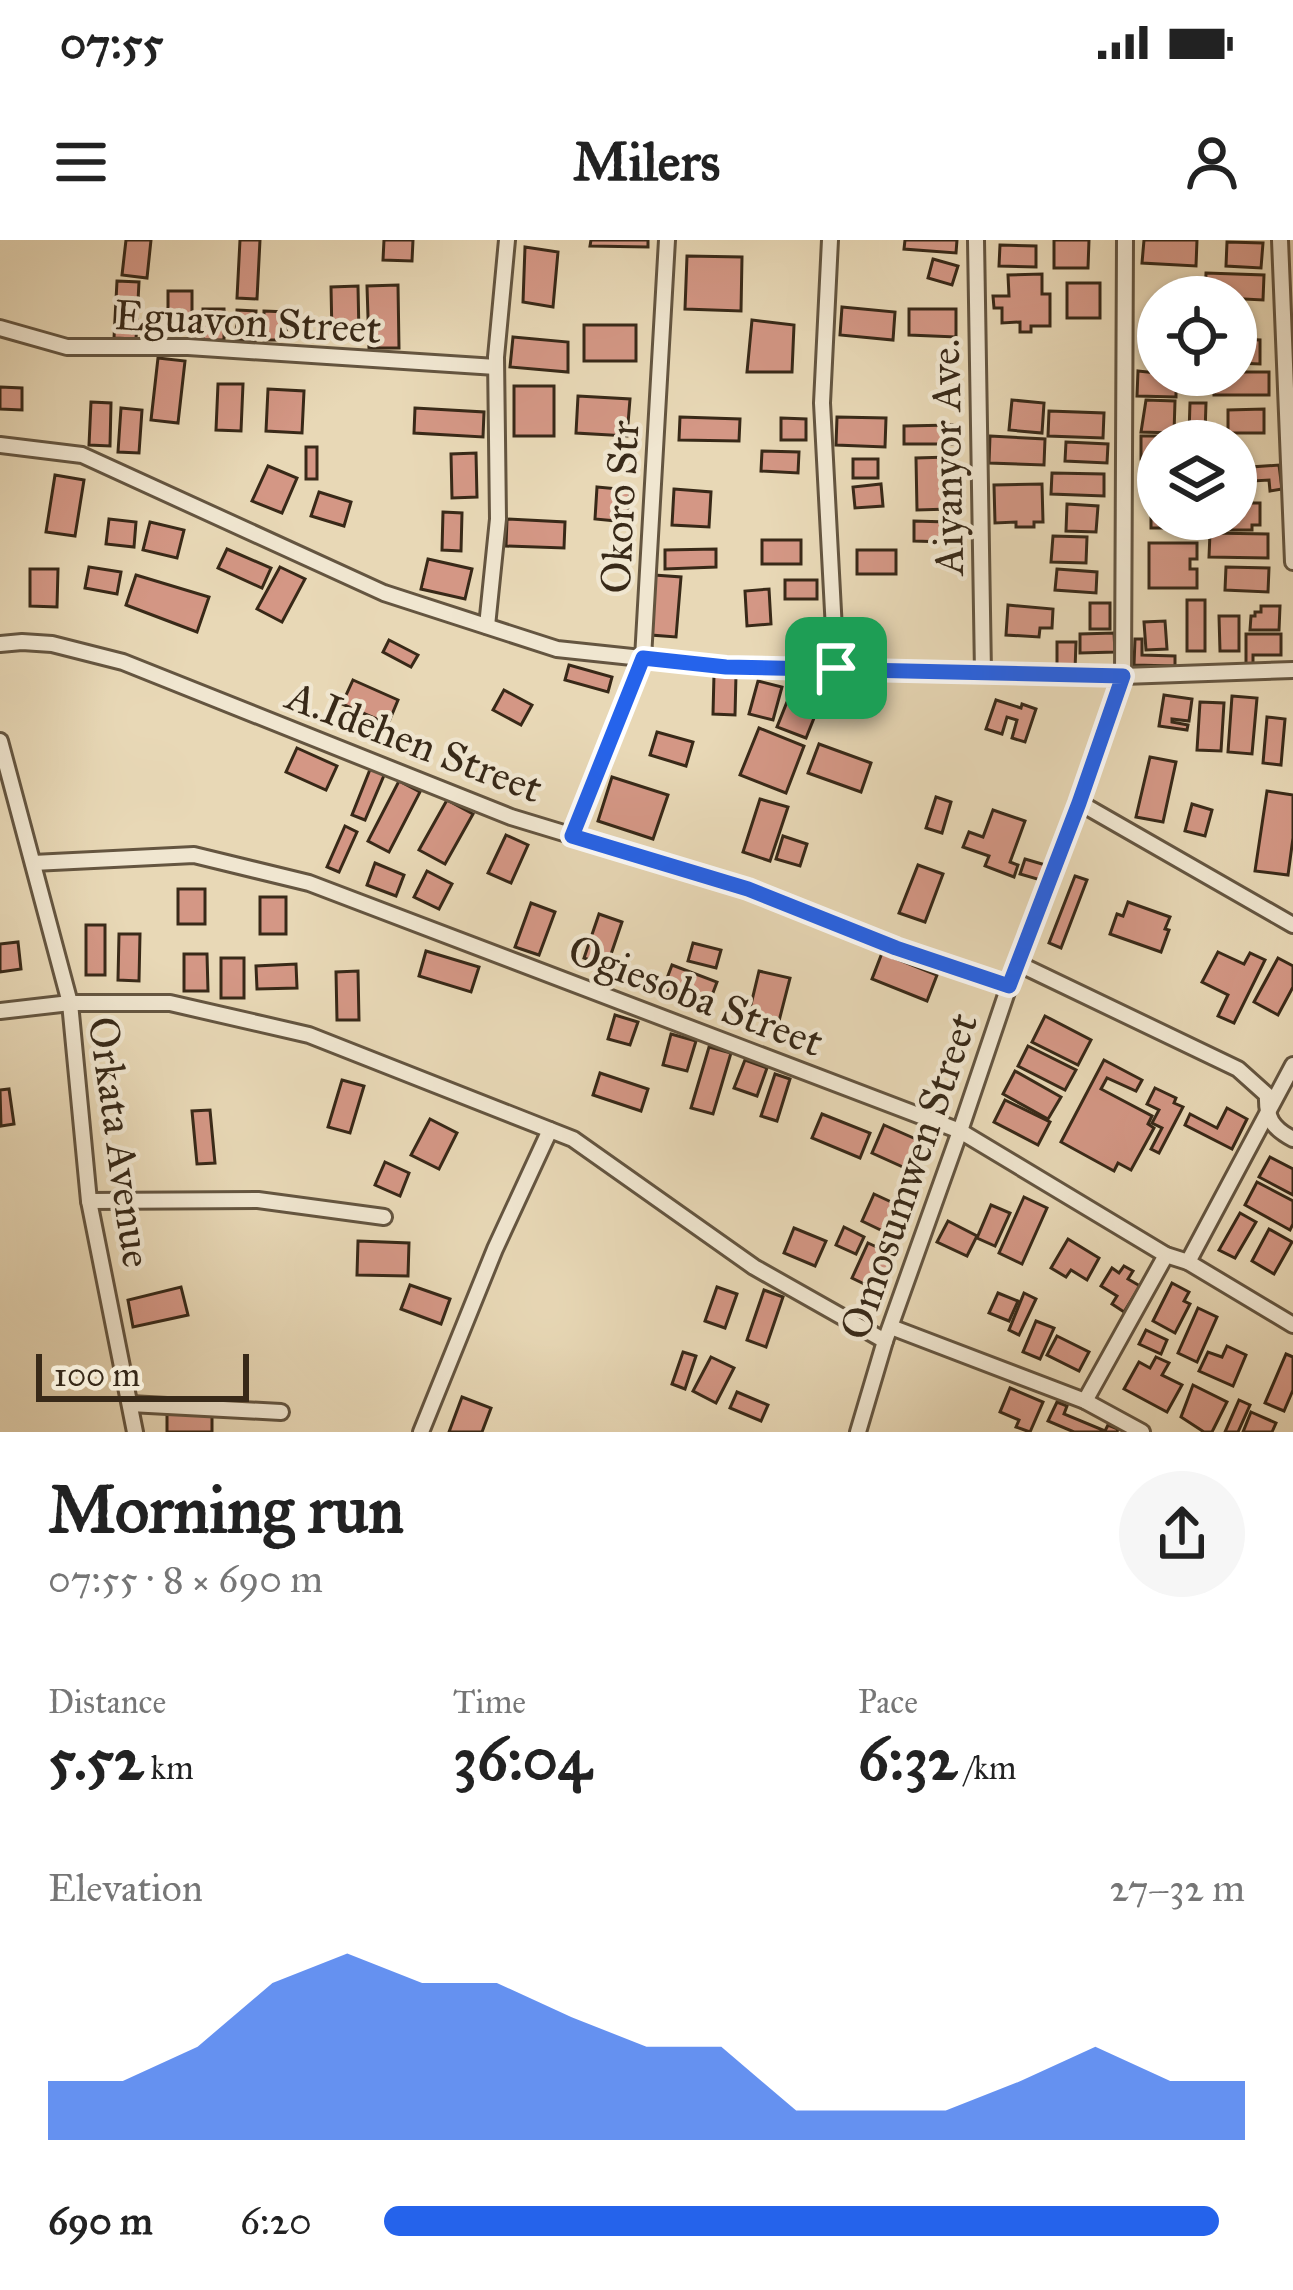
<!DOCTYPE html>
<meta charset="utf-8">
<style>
body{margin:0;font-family:"IM FELL Great Primer",serif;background:#f6f6f6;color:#222;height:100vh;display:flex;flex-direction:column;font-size:45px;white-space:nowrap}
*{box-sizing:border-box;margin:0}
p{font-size:39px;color:#767676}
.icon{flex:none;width:66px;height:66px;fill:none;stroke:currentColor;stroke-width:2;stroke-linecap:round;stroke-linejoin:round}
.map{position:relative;height:1192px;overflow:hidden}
.sheet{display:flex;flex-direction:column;background:#fff;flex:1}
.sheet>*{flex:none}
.controls{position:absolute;left:1137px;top:36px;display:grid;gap:24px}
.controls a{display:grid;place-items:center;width:120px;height:120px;border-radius:50%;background:#fff;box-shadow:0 3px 9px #0004;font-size:60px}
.scale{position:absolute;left:36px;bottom:30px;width:213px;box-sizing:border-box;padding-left:12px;border:6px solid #382918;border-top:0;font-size:33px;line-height:42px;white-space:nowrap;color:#382918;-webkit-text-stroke:9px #f0e6d0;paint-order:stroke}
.pin{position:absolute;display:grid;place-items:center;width:102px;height:102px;color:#fff;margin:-51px;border-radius:24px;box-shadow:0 6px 18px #0006}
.round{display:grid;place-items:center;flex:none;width:126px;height:126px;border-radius:63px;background:#f6f6f6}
.head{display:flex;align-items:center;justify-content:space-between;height:204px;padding:0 48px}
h1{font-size:66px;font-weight:800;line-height:90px}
.metrics{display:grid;grid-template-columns:repeat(3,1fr);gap:18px;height:204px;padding:12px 48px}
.metrics div{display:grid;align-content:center}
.metrics b{font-size:60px;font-weight:800}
.metrics small{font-size:33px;font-weight:400}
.metrics p{font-size:33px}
.chart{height:336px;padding:24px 48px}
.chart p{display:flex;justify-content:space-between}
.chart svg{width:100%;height:216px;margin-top:12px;fill:#2563eb;opacity:.7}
ul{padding:0 48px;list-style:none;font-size:39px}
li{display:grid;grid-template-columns:192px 144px 1fr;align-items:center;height:90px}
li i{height:30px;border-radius:15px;background:#2563eb}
.status{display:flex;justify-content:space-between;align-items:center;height:84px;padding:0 60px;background:#fff;direction:ltr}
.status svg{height:33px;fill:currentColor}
header{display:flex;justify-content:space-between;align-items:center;height:156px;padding:0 48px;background:#fff;font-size:54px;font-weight:800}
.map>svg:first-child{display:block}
.building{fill:#d49785;stroke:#382918;stroke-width:3}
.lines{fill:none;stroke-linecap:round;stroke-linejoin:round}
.minor-casing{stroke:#645540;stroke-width:20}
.minor{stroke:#f0e6d0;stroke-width:14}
.route-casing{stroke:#fff;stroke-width:24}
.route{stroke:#2563eb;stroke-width:15}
.labels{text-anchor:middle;stroke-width:9;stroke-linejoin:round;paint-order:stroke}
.street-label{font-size:42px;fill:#382918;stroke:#f0e6d0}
</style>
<div class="status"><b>07:55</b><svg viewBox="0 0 49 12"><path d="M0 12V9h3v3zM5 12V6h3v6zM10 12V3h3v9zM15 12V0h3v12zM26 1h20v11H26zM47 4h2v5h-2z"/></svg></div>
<header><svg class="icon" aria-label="menu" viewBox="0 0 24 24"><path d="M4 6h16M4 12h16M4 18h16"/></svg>Milers<svg class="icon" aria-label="person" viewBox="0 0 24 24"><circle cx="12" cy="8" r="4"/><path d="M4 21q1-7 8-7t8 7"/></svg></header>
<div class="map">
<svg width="1293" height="1192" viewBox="0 0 1293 1192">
<rect width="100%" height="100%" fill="#e8d8b6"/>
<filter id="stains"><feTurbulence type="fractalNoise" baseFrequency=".00167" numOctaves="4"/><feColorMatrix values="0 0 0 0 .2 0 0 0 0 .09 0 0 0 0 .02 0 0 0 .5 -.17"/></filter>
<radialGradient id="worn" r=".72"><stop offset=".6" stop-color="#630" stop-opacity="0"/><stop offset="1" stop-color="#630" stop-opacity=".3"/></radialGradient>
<g class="building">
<path d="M126,0H151L147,38L122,35Z"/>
<path d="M240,0H260L257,59L237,58Z"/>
<path d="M384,0H413L412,21L383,20Z"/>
<path d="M591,0H648V7L590,6Z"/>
<path d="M905,0H957L956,13L904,9Z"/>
<path d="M1054,0H1089L1088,28H1054Z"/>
<path d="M1144,0H1197L1196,26L1142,23Z"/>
<path d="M1227,2L1263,3L1261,28L1226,26Z"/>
<path d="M1000,5L1036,6V27L999,26Z"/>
<path d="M525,7L558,12L553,67L523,62Z"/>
<path d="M687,16L742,17L741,71L685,69Z"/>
<path d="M933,19L958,26L952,45L928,38Z"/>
<path d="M1206,33L1264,35L1263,60L1205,57Z"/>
<path d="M1042,34V54H1050V86H1031V92H1020V82L1002,83V68H994L993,56H1009L1008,35Z"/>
<path d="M117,41L139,42L136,99L114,98Z"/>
<rect x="1067" y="43" width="33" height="35"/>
<path d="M398,45L399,108H369L367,46Z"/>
<path d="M358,46L359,95H332L331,47Z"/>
<rect x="168" y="51" width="24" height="42"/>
<path d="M842,67L895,72L893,100L840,95Z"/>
<rect x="203" y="69" width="21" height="31"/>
<path d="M909,69H956V97L909,95Z"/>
<path d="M237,70L256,71L255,101L236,100Z"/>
<path d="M264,71L287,72L286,100H264Z"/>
<path d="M752,80L794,85L792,132H747Z"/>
<rect x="584" y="85" width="52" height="36"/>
<path d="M513,97L568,102V132L510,127Z"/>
<path d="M1236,99L1260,100V124L1236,123Z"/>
<path d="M158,118L185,121L178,183L151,180Z"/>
<path d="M1138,131L1176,135V157L1137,156Z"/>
<path d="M1236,132H1269V155H1214V135H1236Z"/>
<path d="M218,144H243L241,191L216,190Z"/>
<rect x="514" y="146" width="40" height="50"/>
<path d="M0,147L22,148V170L0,169Z"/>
<path d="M268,149L304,151L302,193L266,191Z"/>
<path d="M578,156L630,159L627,196L576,193Z"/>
<path d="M1012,160L1044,163L1042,193L1009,190Z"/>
<path d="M1146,160L1175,161L1174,193L1141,192Z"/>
<path d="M91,162L111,163L110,206L89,205Z"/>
<path d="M1190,163H1206L1205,194H1189Z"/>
<path d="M121,168L142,170L139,213L118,212Z"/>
<path d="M415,168L484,172L483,197L414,193Z"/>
<path d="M1264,169V193H1228V170Z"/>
<path d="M1049,171L1104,173L1103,198L1048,196Z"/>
<path d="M680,177L740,179L739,201L679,200Z"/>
<path d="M837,177L886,178L885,207L836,205Z"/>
<path d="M781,178L806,179V200H781Z"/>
<path d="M952,185L953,204H904V186Z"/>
<path d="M990,196L1045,199L1044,225L989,223Z"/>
<path d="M1141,196H1181V201H1158V219H1141Z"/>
<path d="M1066,202L1108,204L1107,223L1065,221Z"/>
<rect x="306" y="207" width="11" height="32"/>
<path d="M762,211L799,212L798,233L761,231Z"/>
<path d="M476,213L477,257L452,258L451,214Z"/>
<path d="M949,217L950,269L917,270L916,218Z"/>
<rect x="853" y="219" width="25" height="19"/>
<path d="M1279,225L1282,249L1270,251L1269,240L1253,241L1251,227Z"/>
<path d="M268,226L297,238L282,273L252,261Z"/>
<path d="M1052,233L1104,234V256L1051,254Z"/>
<path d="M55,235L84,240L75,296L46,292Z"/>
<path d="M881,244L883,266L855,268L853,247Z"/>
<path d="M1042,244L1043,282H1034V287H1016V282L995,283L994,245Z"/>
<path d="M597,247L630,250L627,282L595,279Z"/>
<path d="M674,249L711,252L709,287L672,285Z"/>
<path d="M319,252L351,262L344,286L311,276Z"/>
<path d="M1151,262H1158V279H1183V288H1151Z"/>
<path d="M1236,263H1260V285H1252V290H1209V279H1236Z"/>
<path d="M1067,264L1098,266L1096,292L1066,291Z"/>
<path d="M443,272L462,273L461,311L442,310Z"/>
<path d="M109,279L136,282L134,307L106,304Z"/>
<path d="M507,279L565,282L564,308L506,306Z"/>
<path d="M914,281L947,282L946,302L914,301Z"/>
<path d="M150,282L184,290L177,318L143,310Z"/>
<path d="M1210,293L1268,294V318L1209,317Z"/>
<path d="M1053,296L1087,297L1086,323L1051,322Z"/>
<rect x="762" y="300" width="39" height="24"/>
<path d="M1149,303H1197V319H1190V329H1197V348H1149Z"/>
<path d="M227,309L271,328L262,348L218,328Z"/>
<path d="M716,309V327L665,329V310Z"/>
<rect x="857" y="310" width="39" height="24"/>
<path d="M428,319L472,329L465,359L421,349Z"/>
<path d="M89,327L121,332L117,354L85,348Z"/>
<path d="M280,327L305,339L282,382L257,369Z"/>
<path d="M1226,327L1269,328L1268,352L1225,350Z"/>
<path d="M30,329H58L57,367L30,366Z"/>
<path d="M1057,329L1097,332L1096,353L1055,350Z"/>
<path d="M136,335L209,357L197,392L126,365Z"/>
<path d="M654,335L681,337L676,397L651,395Z"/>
<rect x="785" y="340" width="32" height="19"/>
<path d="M769,349L771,384L747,386L745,351Z"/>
<rect x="1187" y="360" width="18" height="51"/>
<rect x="1090" y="363" width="20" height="26"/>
<path d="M1008,365L1053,369L1052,388H1040L1039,397L1006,395Z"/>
<path d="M1261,366H1280L1279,390H1250L1251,376H1255V372H1261Z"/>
<path d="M1219,376H1239V411H1220Z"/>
<path d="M1165,381L1167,409L1146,410L1144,382Z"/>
<path d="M1114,393L1115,412L1080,413V394Z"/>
<path d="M1246,394H1281V415H1253V425H1246Z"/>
<path d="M1135,399H1142V415L1175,416V426L1134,425Z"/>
<path d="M389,400L418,415L411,427L383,412Z"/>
<path d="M1057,402H1076L1075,430L1057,429Z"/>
<path d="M569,425L612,437L608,452L565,440Z"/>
<path d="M799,432L828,443L806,498L777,487Z"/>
<path d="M714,434L736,435L735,475L713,474Z"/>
<path d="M353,440L398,460L388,484L342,464Z"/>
<path d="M758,441L782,447L773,480L749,474Z"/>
<path d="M504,450L532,465L521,485L493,470Z"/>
<path d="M1164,455L1192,459L1189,481L1172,479V482L1188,485L1187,490L1159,486Z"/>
<path d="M1232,456L1257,458L1252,514L1228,512Z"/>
<path d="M996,460L1021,468L1022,464L1036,469L1025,502L1012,498L1017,480L1007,477L1002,494L986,489Z"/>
<path d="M1200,462L1224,463L1221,511L1197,510Z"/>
<path d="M1267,477L1285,479L1281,525L1263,523Z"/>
<path d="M759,488L804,506L786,553L740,535Z"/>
<path d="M657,492L693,502L686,526L650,515Z"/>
<path d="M819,504L871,523L861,552L808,533Z"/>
<path d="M297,508L337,526L326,550L286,532Z"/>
<path d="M1150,517L1176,522L1163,582L1136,577Z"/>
<path d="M371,527L385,533L365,580L352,575Z"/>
<path d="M612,537L668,555L653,599L598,581Z"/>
<path d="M399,541L420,552L389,612L368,601Z"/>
<path d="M1267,551L1293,555V598L1288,635L1255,631Z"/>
<path d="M936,557L951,562L942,593L926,588Z"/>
<path d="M760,559L788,567L770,621L743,612Z"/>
<path d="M447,560L473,574L445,624L419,610Z"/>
<path d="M1192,564L1212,570L1205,596L1185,591Z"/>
<path d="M993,570L1025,581L1010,622L1018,625L1014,637L985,626L989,616L963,607L969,592L983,597Z"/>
<path d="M345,586L357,592L339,632L327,627Z"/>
<path d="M506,595L528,605L511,643L488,633Z"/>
<path d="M783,596L807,604L800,626L776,619Z"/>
<path d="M1025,619L1049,626L1044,641L1020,634Z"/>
<path d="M375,623L404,635L396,656L367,645Z"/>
<path d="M918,625L943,634L925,682L899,673Z"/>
<path d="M427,631L452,644L439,669L414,657Z"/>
<path d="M1075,636L1087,640L1061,708L1049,703Z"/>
<rect x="178" y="649" width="27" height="35"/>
<rect x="260" y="657" width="26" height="37"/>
<path d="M1128,662L1170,677L1165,689L1169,690L1161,712L1110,694L1117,674L1123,676Z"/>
<path d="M531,663L555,672L539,715L515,707Z"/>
<path d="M599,674L622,682L607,726L584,718Z"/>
<rect x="86" y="685" width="19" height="50"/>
<path d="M119,694H140L139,741L118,740Z"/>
<path d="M18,702L21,729L0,732V704Z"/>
<path d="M693,703L721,710L716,728L688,721Z"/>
<path d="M426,711L479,727L471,752L419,736Z"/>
<path d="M1218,712L1244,724L1250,713L1265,720L1234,783L1218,776L1228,755L1202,742Z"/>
<path d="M882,713L937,735L927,761L872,739Z"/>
<path d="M184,714H207L208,751H184Z"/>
<rect x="221" y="718" width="23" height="40"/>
<path d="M1278,718L1293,726V747L1278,775L1254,762Z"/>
<path d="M296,724L297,748L257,749L256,726Z"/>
<path d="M672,725L717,742L708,766L663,749Z"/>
<path d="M358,731L359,780H337L336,732Z"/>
<path d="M759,731L790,738L779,781L749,773Z"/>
<path d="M615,775L638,782L630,805L608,799Z"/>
<path d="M1045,776L1091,800L1078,825L1032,802Z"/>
<path d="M671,794L696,801L687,831L663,825Z"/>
<path d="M1028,806L1076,830L1065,850L1018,826Z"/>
<path d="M709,807L731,813L713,874L691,868Z"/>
<path d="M745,820L767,828L757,856L734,848Z"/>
<path d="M1104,820L1142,840L1136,851L1107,838L1101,849L1152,876L1148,884L1154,888L1131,930L1118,923L1114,931L1061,902Z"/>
<path d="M1015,831L1061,857L1048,879L1003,854Z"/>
<path d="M600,833L648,849L641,871L593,855Z"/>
<path d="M775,834L790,839L777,881L761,876Z"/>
<path d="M342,840L364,846L350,893L328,887Z"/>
<path d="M1155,848L1176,858L1174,863L1183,867L1159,913L1151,909L1162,888L1152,883L1159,870L1147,864Z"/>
<path d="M9,849L14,884L1,886L0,850Z"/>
<path d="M1005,860L1050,882L1038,905L994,882Z"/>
<path d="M1227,868L1247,879L1232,909L1185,885L1190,874L1217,888Z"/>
<path d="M210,870L215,923L197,924L192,871Z"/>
<path d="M822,874L870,893L860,918L812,898Z"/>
<path d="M430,879L457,893L439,929L411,915Z"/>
<path d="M884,885L927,904L914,932L872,913Z"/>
<path d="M1270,917L1293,929V955L1259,937Z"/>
<path d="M385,922L409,933L400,956L375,945Z"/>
<path d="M1257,942L1293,961V984L1290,990L1245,965Z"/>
<path d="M874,954L902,967L889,994L862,981Z"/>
<path d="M1024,957L1047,968L1022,1024L999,1013Z"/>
<path d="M991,965L1010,973L995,1006L977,998Z"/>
<path d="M1240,973L1256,982L1235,1018L1219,1010Z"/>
<path d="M948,981L977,996L967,1016L937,1002Z"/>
<path d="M844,987L864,997L856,1014L836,1005Z"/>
<path d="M794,988L826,1001L815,1026L784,1013Z"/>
<path d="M1269,989L1292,1002L1274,1034L1252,1021Z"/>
<path d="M1068,999L1099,1018L1087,1040L1071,1030L1066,1037L1051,1028Z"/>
<path d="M358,1001L409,1003L408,1036L357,1035Z"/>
<path d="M868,1003L896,1016L879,1051L852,1038Z"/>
<path d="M1124,1026L1133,1031L1128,1039L1140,1046L1124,1072L1112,1064L1117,1056L1101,1046L1112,1028L1119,1033Z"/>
<path d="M1172,1043L1189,1052L1184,1061L1190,1064L1175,1093L1153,1081Z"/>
<path d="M410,1045L450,1059L441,1084L401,1069Z"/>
<path d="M181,1047L188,1075L133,1087L128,1060Z"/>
<path d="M717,1047L737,1054L725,1088L705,1081Z"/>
<path d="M764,1050L783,1057L766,1107L747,1100Z"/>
<path d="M998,1053L1018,1061L1009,1081L989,1073Z"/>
<path d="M1024,1053L1036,1059L1019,1095L1009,1090Z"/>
<path d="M1198,1068L1217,1077L1197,1122L1178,1113Z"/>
<path d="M1036,1081L1054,1088L1040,1119L1023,1112Z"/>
<path d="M1146,1090L1167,1100L1161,1114L1139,1104Z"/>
<path d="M1057,1096L1089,1112L1079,1131L1047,1115Z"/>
<path d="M1227,1106L1246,1115L1233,1146L1199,1131L1208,1112L1222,1117Z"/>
<path d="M683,1112L696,1116L685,1149L672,1144Z"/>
<path d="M1286,1114L1293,1117V1150L1284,1171L1265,1163Z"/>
<path d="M711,1117L734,1128L716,1163L693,1151Z"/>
<path d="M1156,1117L1169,1123L1162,1135L1182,1145L1167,1172L1124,1149L1139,1122L1150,1128Z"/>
<path d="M1193,1145L1227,1162L1212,1192H1204L1181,1177Z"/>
<path d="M1010,1148L1043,1162L1030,1192L1016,1187L1019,1180L1000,1172Z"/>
<path d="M737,1152L768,1165L761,1181L730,1168Z"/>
<path d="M462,1157L491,1168L482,1192H449Z"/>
<path d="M1239,1160L1250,1165L1238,1192H1225Z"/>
<path d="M1057,1162L1067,1166L1064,1174L1105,1191L1108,1185L1118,1189L1117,1192H1074L1048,1181Z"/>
<path d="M212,1171V1192H167V1172Z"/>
<path d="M1251,1172L1276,1183L1272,1192H1243Z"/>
</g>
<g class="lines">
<g class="minor-casing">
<g id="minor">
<path d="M830,0L822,163L836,428"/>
<path d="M976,0L983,433"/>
<path d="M1280,0L1293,322"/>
<path d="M0,88L67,107H188L496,127"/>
<path d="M0,205L82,215L384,353L557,409L726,427L1123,436L1293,430"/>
<path d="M487,386L498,279L496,117L507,0"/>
<path d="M0,404L22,402L52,404L123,422L511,577L748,649L896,708L1009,746"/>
<path d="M0,501L70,763L89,961L135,1192"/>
<path d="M1080,563L1293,685"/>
<path d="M572,596L643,418L667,0"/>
<path d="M33,623L194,615L309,643L960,891L1166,1015L1188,1022L1293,1085"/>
<path d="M1019,724L1238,829L1267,855C1266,878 1272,888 1293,899"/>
<path d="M0,771L70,763H170L309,795L573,899L754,1027L885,1101"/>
<path d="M89,961L258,960L384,977"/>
<path d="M1188,1022L1293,825"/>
<path d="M891,1087L1085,1161L1142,1192"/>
<path d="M1085,1161L1166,1015"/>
<path d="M130,1164L281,1172"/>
<path d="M421,1192L495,1009L550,890"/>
<path d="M858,1192L885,1101L960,891L1009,746L1080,563L1123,436L1125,0"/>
</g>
</g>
<use href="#minor" class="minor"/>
</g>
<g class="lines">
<g class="route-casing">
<path id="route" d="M643,418L726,427L1123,436L1079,563L1009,746L896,708L748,649L572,596Z"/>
</g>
<use href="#route" class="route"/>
</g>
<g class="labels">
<g class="street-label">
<text transform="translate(248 81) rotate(3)" y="15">Eguavon Street</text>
<text transform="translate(946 217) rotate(-91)" y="15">Aiyanyor Ave.</text>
<text transform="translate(619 267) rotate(-87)" y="15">Okoro Str</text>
<text transform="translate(415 501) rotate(21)" y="15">A.Idehen Street</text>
<text transform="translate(696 755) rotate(21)" y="15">Ogiesoba Street</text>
<text transform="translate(121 902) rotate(82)" y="15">Orkata Avenue</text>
<text transform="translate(908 936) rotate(-71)" y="15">Omosumwen Street</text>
</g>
</g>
<rect width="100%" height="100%" filter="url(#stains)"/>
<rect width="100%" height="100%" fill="url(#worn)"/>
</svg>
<div class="controls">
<a><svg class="icon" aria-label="locate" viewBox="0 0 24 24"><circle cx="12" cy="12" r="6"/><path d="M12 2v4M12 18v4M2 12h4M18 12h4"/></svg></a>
<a><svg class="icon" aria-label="layers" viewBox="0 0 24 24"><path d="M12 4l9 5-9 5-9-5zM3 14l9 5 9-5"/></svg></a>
</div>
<div class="scale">100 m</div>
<div class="pin" style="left:836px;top:428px;background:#1e9e55"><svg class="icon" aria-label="arrive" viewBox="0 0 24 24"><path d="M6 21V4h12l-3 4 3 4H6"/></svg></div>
</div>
<section class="sheet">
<div class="head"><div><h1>Morning run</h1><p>07:55 · 8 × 690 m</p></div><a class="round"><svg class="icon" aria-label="share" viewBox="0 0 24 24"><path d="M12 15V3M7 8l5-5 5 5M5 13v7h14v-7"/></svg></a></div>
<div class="metrics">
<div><p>Distance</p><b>5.52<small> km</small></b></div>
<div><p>Time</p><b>36:04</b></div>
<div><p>Pace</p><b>6:32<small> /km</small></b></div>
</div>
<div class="chart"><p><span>Elevation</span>27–32 m</p>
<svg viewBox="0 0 160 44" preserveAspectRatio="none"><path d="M0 44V32L10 32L20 25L30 12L40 6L50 12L60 12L70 19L80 25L90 25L100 38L110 38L120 38L130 32L140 25L150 32L160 32V44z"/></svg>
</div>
<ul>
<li><b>690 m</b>6:20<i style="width:97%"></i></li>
</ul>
</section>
